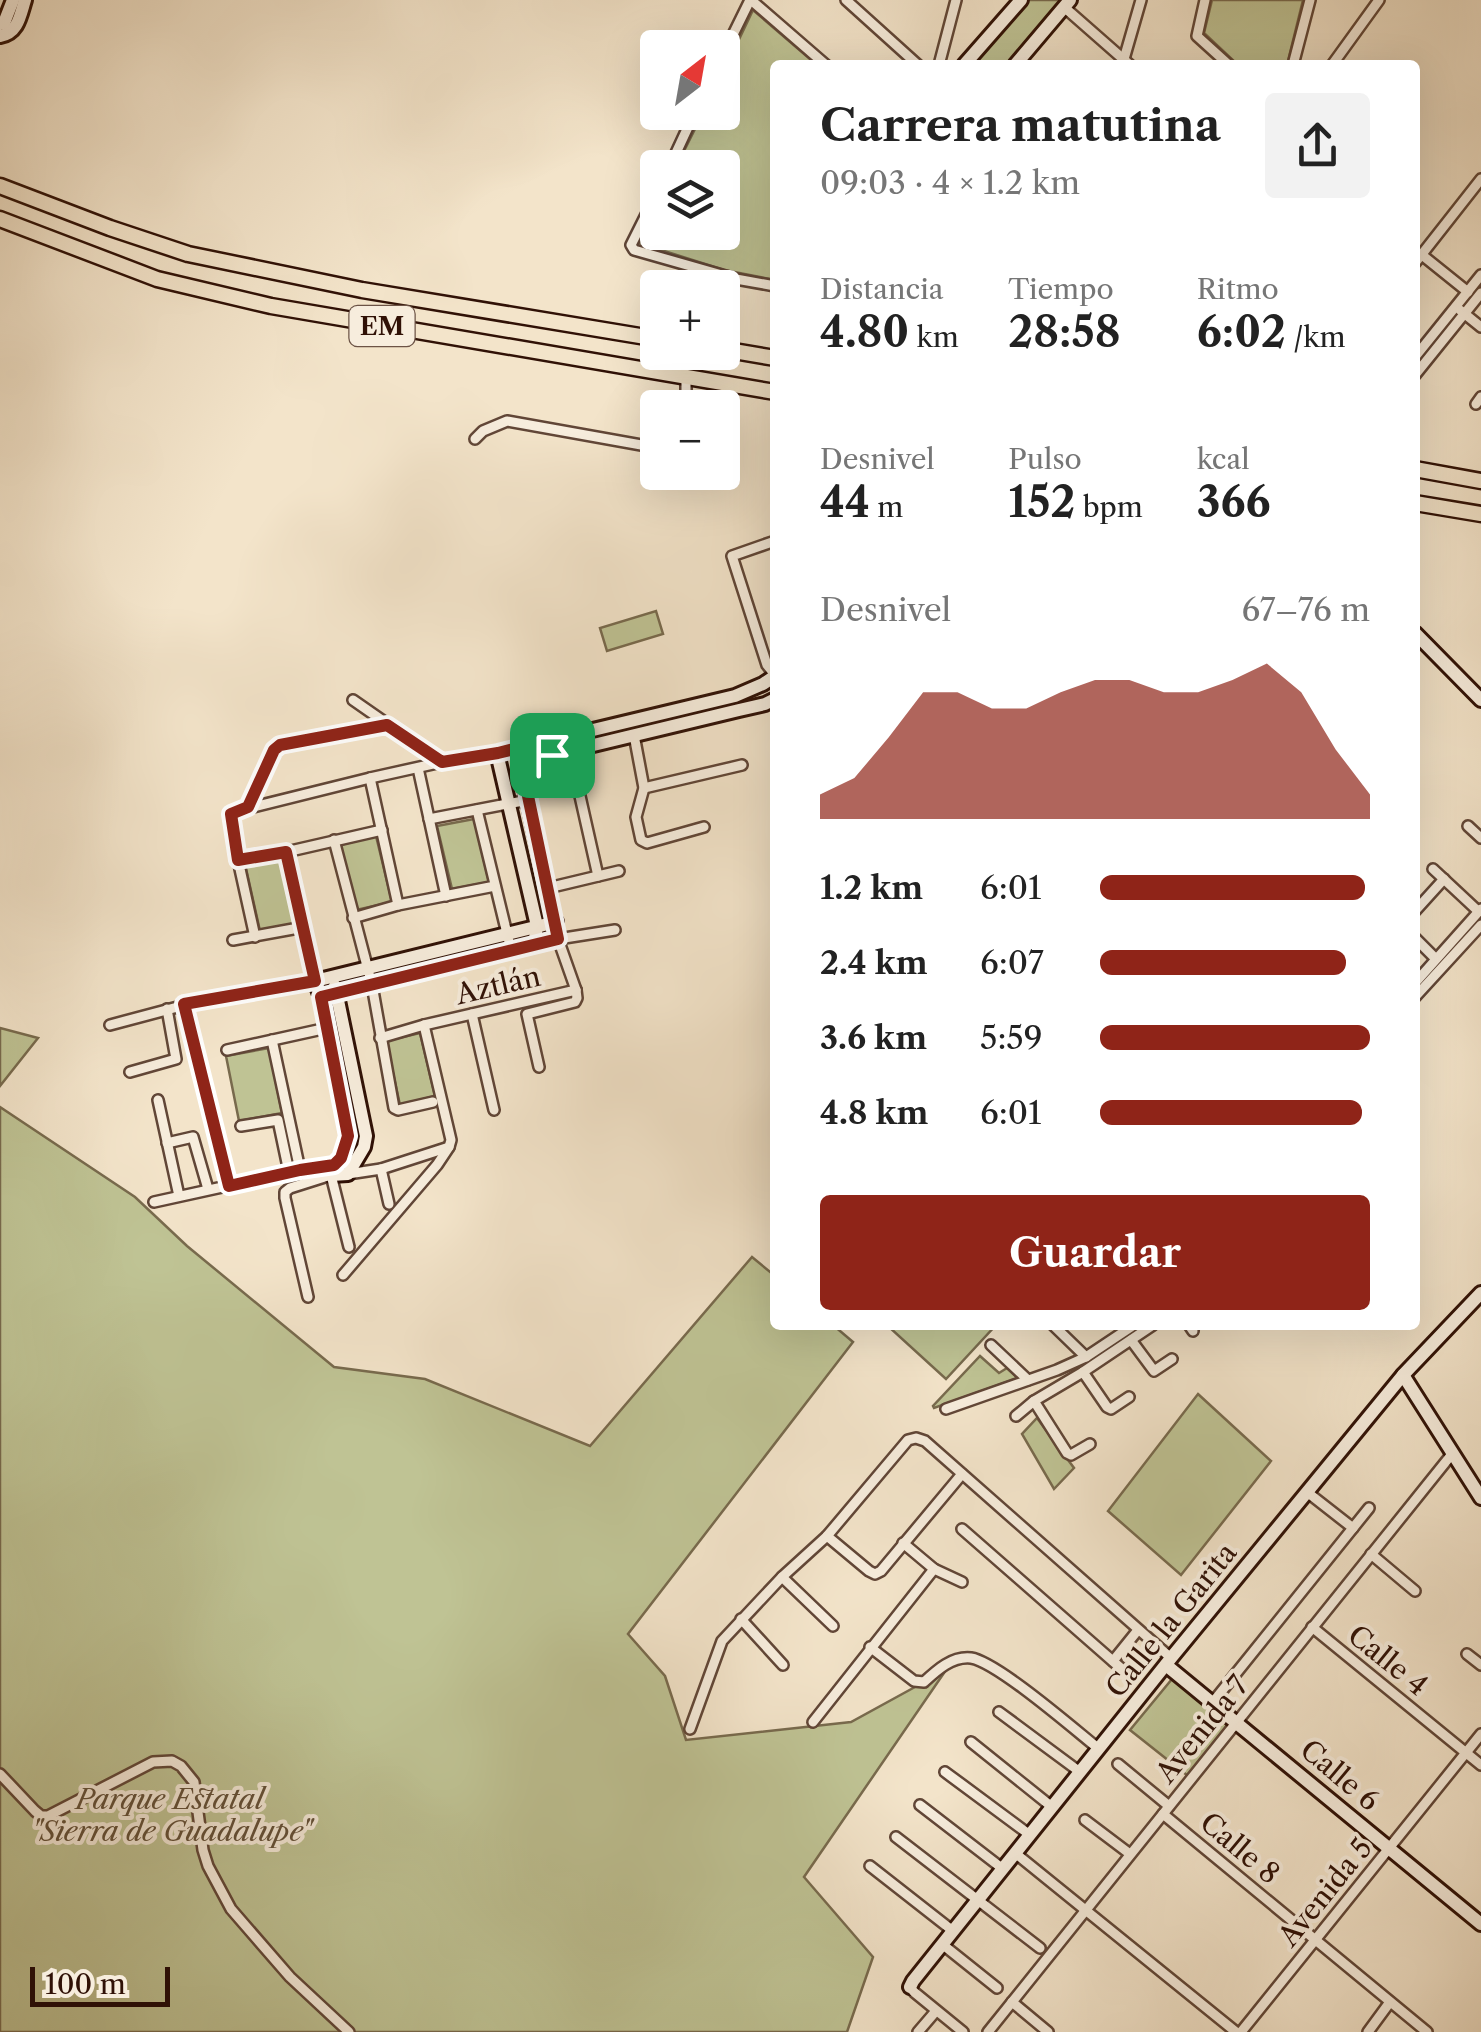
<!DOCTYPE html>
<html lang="es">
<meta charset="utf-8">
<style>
body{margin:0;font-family:"Libre Caslon Text",serif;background:#f2f2f2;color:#222;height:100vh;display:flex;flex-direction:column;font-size:38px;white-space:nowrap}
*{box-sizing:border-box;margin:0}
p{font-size:32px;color:#767676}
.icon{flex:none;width:55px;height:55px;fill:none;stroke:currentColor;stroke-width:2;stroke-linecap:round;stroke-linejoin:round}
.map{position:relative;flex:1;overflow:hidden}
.panel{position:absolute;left:770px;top:60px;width:650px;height:1270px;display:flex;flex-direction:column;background:#fff;border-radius:10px;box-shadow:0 10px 40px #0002}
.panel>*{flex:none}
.needle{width:65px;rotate:31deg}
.buttons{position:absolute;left:640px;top:30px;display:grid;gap:20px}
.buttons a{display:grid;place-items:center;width:100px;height:100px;border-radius:10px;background:#fff;box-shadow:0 10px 40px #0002;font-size:50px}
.scale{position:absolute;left:30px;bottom:25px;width:140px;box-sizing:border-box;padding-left:10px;border:5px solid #301106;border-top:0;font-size:28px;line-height:35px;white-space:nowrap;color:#301106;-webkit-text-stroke:8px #f7eddd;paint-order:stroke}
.pin{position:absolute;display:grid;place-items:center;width:85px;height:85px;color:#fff;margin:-42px;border-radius:20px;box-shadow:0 5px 15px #0006}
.round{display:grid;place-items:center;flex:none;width:105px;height:105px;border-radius:10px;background:#f2f2f2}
.overview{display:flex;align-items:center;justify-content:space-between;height:170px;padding:0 50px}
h1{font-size:45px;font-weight:700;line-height:75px}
.stats{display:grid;grid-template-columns:repeat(3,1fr);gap:15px;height:170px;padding:10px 50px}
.stats div{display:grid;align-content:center}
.stats b{font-size:42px;font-weight:700}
.stats small{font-size:28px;font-weight:400}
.stats p{font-size:28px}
.chart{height:280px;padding:20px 50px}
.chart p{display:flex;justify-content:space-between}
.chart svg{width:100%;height:180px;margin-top:10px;fill:#8f2418;opacity:.7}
.primary-button{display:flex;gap:20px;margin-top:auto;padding:20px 50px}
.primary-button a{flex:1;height:115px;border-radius:10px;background:#8f2418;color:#fff;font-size:40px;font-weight:700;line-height:115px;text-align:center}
ul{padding:0 50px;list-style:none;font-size:32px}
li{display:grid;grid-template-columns:160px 120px 1fr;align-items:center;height:75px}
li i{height:25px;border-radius:12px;background:#8f2418}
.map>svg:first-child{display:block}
.green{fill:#bfc394;stroke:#786a4d;stroke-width:2.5}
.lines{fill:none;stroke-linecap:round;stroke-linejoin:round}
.street-casing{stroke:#614637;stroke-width:14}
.secondary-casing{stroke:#301106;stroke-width:18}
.primary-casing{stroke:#301106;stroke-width:19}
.street{stroke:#f7eddd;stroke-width:9}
.secondary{stroke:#f7eddd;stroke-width:12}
.primary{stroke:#f3e4ca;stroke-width:14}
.route-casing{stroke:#fff;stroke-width:20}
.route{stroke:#8f2418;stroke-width:12}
.labels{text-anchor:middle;stroke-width:8;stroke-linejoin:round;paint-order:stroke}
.shield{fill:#f7eddd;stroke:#6c5346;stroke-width:2.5}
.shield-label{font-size:25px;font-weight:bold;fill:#301106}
.street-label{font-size:28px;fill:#301106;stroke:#f7eddd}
.park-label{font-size:28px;font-style:italic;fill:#624f38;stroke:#f7eddd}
</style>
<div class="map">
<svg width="1481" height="2032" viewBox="0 0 1481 2032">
<rect width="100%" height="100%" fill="#f3e4ca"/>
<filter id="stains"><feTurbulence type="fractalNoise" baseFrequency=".002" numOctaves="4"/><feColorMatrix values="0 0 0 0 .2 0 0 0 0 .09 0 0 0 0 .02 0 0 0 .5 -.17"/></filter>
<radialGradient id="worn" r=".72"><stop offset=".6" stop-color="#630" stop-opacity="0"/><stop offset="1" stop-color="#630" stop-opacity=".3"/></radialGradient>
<g class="green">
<path d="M1025,0H1064L1009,65H969Z"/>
<path d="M1212,0H1303L1287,65H1238L1204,33Z"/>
<path d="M753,10L817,65H775V280L724,270L639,243L657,206L658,232H722V168L676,167L703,113L722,112L723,73Z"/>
<path d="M656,611L663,634L607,651L600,628Z"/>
<path d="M474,819L489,882L452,889L437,826Z"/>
<path d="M376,836L392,902L356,910L340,845Z"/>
<path d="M282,857L299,924L260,931L245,864Z"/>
<path d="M0,1028L38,1038L0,1086Z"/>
<path d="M420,1033L435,1096L400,1105L386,1041Z"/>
<path d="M269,1048L282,1113L239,1121L226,1056Z"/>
<path d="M0,1107L135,1197L187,1246L334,1367L425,1379L590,1446L752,1257L775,1276V1325H833L853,1342L628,1634L665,1676L686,1740L851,1722L946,1670L804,1877L873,1957L847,2032H0Z"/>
<path d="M891,1325H996L946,1379L889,1327Z"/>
<path d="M980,1356L999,1373L1007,1368L1018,1378L934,1408L933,1406Z"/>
<path d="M1198,1394L1271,1461L1181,1575L1108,1511Z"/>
<path d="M1037,1418L1074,1468L1054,1489L1022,1434Z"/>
<path d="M1172,1679L1229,1725L1188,1776L1130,1730Z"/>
</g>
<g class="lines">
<g class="street-casing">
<g id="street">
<path d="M751,0L826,65"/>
<path d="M846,0L918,65"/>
<path d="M1205,0L1197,36L1229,65"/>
<path d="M1064,7L1130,65"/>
<path d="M722,57L750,0"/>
<path d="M1124,59L1141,0"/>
<path d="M939,65L956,0"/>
<path d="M1293,65L1310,0"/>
<path d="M1332,65L1379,0"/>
<path d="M669,168L695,112"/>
<path d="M658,191L631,245L634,250L736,279L775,286"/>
<path d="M1422,255L1468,292"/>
<path d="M1415,263L1481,179"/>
<path d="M1460,310L1481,327"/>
<path d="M1415,357L1481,275"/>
<path d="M1415,375L1481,293"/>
<path d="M1476,404L1481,397"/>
<path d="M686,408V377"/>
<path d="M475,439L483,431L507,421L658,448"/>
<path d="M775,541L732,556L767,665L775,675"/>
<path d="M353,700L442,762"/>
<path d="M634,735L644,788L636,817L641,840L647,843L704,827"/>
<path d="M573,765L598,876"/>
<path d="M418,768L446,896"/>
<path d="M370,778L398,905"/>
<path d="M644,788L742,765"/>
<path d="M247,807L275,750L280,745L387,725"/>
<path d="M477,810L511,950"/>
<path d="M429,819L528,800"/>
<path d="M1468,826L1481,838"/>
<path d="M334,840L372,985L394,1108L398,1110L433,1102"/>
<path d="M238,860L286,852L382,830"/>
<path d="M1433,869L1478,911"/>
<path d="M548,888L619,871"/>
<path d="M1415,911L1444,879"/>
<path d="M353,918L398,905L495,886"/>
<path d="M255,937L238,860L231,814L233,812L370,778L442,762L497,753"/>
<path d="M1415,938L1435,958"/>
<path d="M233,940L304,927"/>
<path d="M1415,983L1481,909"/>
<path d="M576,990L558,939L615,930"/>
<path d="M1415,997L1481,925"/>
<path d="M185,1005L229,1187"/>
<path d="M472,1014L494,1110"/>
<path d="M110,1025L185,1005L315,981L286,852"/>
<path d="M424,1025L451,1140L449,1147"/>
<path d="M380,1038L424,1025L576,990"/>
<path d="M272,1040L300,1170"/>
<path d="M227,1050L327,1028"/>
<path d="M539,1067L527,1014L575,1002L577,998L576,990"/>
<path d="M130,1072L176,1059L167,1009"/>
<path d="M158,1100L179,1196"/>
<path d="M241,1126L278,1120L289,1172"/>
<path d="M167,1143L193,1137L208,1189"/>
<path d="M381,1169L389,1204"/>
<path d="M348,1174L381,1169L446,1148"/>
<path d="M331,1175L349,1247"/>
<path d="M154,1202L300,1170L334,1165L333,1169"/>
<path d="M343,1275L437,1165L449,1147"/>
<path d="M308,1297L285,1198V1192L290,1188L331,1175"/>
<path d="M1053,1325L1086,1357"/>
<path d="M1189,1325L1193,1331"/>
<path d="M1131,1340L1154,1371L1172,1359"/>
<path d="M991,1345L1028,1380"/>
<path d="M1083,1372L1107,1407L1111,1409L1129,1397"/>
<path d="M1034,1401L1067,1453L1071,1455L1090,1444"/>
<path d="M946,1409L1057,1370L1086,1357L1134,1325"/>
<path d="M1016,1416L1034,1401L1083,1372L1153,1325"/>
<path d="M1307,1492L1353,1528"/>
<path d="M962,1529L1123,1670"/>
<path d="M827,1536L869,1571L875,1574L881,1571L962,1474"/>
<path d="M903,1543L934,1569L962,1582"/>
<path d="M1371,1554L1415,1591"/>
<path d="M782,1577L833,1626"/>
<path d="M741,1619L783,1665"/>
<path d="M1312,1627L1481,1765"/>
<path d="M870,1647L914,1681L924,1682C937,1670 952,1656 971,1658C997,1662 1074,1729 1099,1749"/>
<path d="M1467,1654L1481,1665"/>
<path d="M1113,1661L1138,1630"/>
<path d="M1213,1702L1369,1508"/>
<path d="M999,1712L1080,1772"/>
<path d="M813,1722L934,1569"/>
<path d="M690,1729L722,1641L782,1577L827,1536L908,1440L916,1438L925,1441L1171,1658"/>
<path d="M971,1742L1052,1807"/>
<path d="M1118,1764L1169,1806"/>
<path d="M945,1772L1030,1835"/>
<path d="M0,1774L35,1811L41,1816H48L153,1762L172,1761L181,1766L194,1782L203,1850L208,1866L231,1909L290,1977L349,2032"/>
<path d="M920,1805L1003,1869"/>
<path d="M1163,1814L1427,2032"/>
<path d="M1085,1820L1130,1854"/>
<path d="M896,1837L1040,1948"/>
<path d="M1015,1853L1236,2032"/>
<path d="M870,1866L953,1931"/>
<path d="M942,1944L997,1988"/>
<path d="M910,1987L914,1992L963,2032"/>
<path d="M1012,2002L1048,2032"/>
<path d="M918,2032L936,2011"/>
<path d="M988,2032L1452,1454"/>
<path d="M1241,2032L1481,1734"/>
<path d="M1368,2032L1390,2002"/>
</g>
</g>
<g class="secondary-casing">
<g id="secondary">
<path d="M0,24L4,23L13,0"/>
<path d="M0,36C18,33 20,16 25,0"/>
<path d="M964,65L1021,0"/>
<path d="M1015,65L1070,0"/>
<path d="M1415,633L1481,700"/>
<path d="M534,945L537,926L497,753L735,696L763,684L775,676"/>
<path d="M321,997L558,939L523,777L528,766L535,759L739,710L765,704L775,699"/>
<path d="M334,1165L341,1158L348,1136L321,997L315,981L556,922"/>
<path d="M331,1175L348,1174L364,1147L366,1136L335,986"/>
<path d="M1403,1375L1481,1498"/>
<path d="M1166,1665L1481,1924"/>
<path d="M910,1987L913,1981L1171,1658L1403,1375L1481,1293"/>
</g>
</g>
<g class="primary-casing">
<g id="primary">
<path d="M0,186L110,228L188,254L362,290L658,339"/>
<path d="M0,219L157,279L271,306L775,392"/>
<path d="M722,349L775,358"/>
<path d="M1415,469L1481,481"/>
<path d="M1415,503L1481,514"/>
</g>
</g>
<use href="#street" class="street"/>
<use href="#secondary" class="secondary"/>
<use href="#primary" class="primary"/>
</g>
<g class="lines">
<g class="route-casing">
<path id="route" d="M387,725L442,762L498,753L550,740L552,755C536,759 530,761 524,777L558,939L321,997L348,1136L341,1158L334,1165L300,1170L229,1186L184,1004L315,981L286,852L238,860L231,814L248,807L274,750L280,745Z"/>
</g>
<use href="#route" class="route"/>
</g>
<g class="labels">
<rect class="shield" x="349.5" y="306" width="65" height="40" rx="8"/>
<g class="shield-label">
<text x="382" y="335">EM</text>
</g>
<g class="street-label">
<text transform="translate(498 985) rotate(-13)" y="10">Aztlán</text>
<text transform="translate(1171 1620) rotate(-51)" y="10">Calle la Garita</text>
<text transform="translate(1388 1660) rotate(39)" y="10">Calle 4</text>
<text transform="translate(1202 1729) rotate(-51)" y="10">Avenida 7</text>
<text transform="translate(1340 1775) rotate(40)" y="10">Calle 6</text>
<text transform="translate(1240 1848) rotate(40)" y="10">Calle 8</text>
<text transform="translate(1325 1892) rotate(-51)" y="10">Avenida 5</text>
</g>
<g class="park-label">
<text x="170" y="1809">Parque Estatal<tspan x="170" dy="32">"Sierra de Guadalupe"</tspan></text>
</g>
</g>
<rect width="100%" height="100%" filter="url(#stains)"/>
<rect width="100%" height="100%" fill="url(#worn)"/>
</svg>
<div class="buttons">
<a><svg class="needle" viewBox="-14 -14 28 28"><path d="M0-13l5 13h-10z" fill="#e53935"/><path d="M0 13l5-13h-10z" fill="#767676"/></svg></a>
<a><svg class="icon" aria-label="layers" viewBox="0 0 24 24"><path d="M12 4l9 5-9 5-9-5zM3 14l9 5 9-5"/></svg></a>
<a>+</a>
<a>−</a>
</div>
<div class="scale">100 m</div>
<div class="pin" style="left:552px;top:755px;background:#1e9e55"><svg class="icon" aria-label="arrive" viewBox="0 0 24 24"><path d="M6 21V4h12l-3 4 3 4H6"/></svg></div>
<section class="panel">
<div class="overview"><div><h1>Carrera matutina</h1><p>09:03 · 4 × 1.2 km</p></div><a class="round"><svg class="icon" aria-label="share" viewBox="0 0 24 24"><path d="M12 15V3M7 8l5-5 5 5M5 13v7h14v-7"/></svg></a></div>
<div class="stats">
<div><p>Distancia</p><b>4.80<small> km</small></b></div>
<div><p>Tiempo</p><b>28:58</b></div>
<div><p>Ritmo</p><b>6:02<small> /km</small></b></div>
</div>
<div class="stats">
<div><p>Desnivel</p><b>44<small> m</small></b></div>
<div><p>Pulso</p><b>152<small> bpm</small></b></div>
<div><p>kcal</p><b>366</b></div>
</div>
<div class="chart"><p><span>Desnivel</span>67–76 m</p>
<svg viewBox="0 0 160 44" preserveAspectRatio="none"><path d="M0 44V38L10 34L20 24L30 13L40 13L50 17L60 17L70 13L80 10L90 10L100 13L110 13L120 10L130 6L140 13L150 27L160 38V44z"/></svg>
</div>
<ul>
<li><b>1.2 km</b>6:01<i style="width:98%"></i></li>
<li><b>2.4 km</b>6:07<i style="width:91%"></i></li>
<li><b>3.6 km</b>5:59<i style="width:100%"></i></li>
<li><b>4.8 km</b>6:01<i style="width:97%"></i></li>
</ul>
<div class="primary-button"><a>Guardar</a></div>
</section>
</div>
